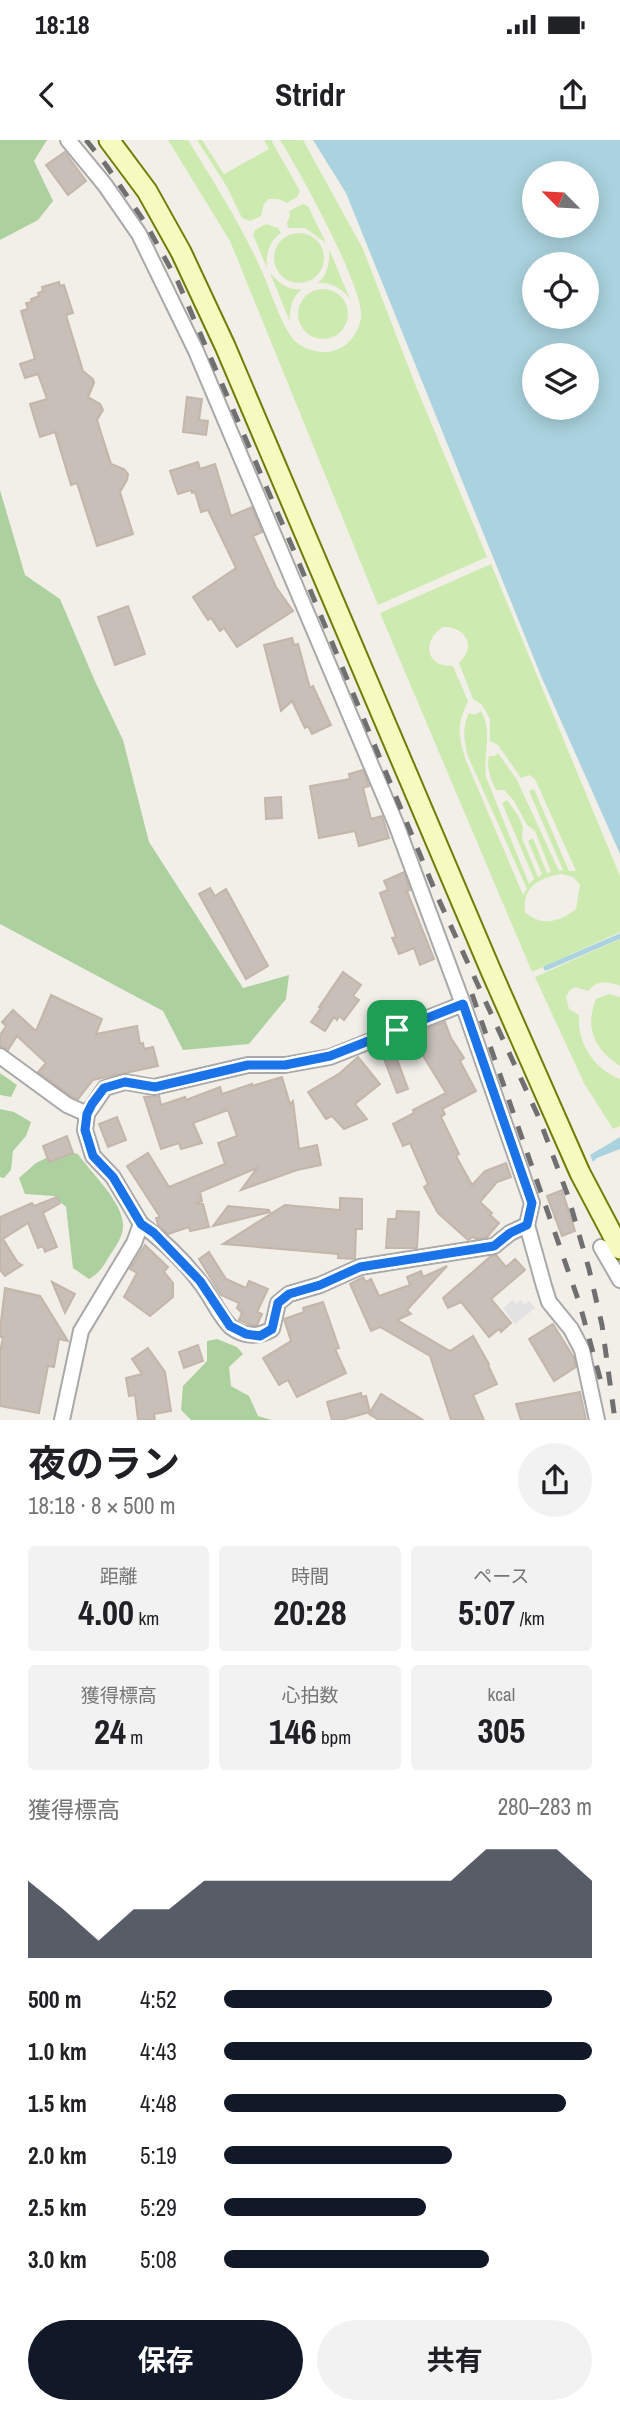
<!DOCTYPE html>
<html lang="ja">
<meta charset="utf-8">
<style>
body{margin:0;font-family:"Archivo Narrow","Noto Sans JP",sans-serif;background:#f2f2f2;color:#202124;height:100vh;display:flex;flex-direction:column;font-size:26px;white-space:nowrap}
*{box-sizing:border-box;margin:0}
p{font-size:23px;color:#757577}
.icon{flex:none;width:38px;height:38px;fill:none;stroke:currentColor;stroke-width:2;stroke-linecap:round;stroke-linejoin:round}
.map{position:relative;height:1280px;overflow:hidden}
.sheet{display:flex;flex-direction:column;background:#fff;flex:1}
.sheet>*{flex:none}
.needle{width:46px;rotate:294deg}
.tools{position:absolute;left:522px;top:21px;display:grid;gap:14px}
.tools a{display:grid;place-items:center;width:77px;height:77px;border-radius:50%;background:#fff;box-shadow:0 4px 18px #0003;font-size:35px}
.pin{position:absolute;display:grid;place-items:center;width:60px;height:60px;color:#fff;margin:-30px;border-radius:14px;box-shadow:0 4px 10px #0006}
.round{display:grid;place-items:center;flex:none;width:74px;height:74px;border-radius:37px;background:#f2f2f2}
.head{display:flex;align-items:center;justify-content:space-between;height:119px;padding:0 28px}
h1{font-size:38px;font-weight:700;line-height:52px}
.metrics{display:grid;grid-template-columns:repeat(3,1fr);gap:10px;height:119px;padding:7px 28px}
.metrics div{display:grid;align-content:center;border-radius:7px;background:#f2f2f2;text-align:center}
.metrics b{font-size:35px;font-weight:700}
.metrics small{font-size:19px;font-weight:400}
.metrics p{font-size:19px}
.chart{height:196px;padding:14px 28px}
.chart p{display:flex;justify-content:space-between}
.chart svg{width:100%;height:126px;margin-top:7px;fill:#111827;opacity:.7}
.action{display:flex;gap:14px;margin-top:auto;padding:14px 28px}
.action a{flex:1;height:80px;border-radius:42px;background:#111827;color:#fff;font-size:28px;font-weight:700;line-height:80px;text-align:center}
.action a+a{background:#f2f2f2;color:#202124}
ul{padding:0 28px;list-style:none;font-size:23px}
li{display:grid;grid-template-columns:112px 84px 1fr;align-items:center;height:52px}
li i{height:18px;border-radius:9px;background:#111827}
.status{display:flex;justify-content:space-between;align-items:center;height:49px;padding:0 35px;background:#fff;direction:ltr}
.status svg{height:19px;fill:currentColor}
header{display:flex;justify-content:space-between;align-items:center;height:91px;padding:0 28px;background:#fff;font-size:32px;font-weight:700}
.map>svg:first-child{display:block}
.grass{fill:#cdebb0;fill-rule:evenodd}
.forest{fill:#add19e}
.parking{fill:#e2e2e2}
.water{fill:#aad3df;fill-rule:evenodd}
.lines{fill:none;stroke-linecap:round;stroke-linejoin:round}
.stream{stroke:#aad3df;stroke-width:5}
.building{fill:#c7bfb8;stroke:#c4b6ab;stroke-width:2}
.street-casing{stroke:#a9a9a9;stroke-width:18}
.secondary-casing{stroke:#707d05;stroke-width:23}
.street{stroke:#fff;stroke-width:14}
.secondary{stroke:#f7fabf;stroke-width:19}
.rail{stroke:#707070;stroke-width:5;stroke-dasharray:14 14;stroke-linecap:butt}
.route-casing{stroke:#fff;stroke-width:14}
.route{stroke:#1a73e8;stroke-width:9}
</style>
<div class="status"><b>18:18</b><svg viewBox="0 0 49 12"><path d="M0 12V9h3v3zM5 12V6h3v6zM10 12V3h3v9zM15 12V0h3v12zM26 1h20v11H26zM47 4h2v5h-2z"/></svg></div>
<header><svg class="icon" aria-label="back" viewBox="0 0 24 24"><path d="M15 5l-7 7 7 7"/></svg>Stridr<svg class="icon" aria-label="share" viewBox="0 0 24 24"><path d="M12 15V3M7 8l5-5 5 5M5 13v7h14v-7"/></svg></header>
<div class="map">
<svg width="620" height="1280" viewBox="0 0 620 1280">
<rect width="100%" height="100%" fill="#f2efe9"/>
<g class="grass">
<path d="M168,0H188C213,41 239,81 259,125C269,144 281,188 296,202C305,210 324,215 336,210C349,206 359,191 361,178C365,149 298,28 280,0H303L363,109L417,249L487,417L378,465L230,101Z"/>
<path d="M197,0H202L224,34L269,9L264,0H271L300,51L297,57L287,63L278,59H269L264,64L261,76L250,81L242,78L227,47Z"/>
<path d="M303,64L308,66L326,103L305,88H288L287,83L290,76L289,71Z"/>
<path d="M266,84L278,88L281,93C269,101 266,114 267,128L253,95L255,90Z"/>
<circle cx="299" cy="118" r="25"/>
<path d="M329,109L350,159C342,148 331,142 318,143C328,134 330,122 329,109Z"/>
<path d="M270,133C279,143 288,151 302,149C292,157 289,170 290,182Z"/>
<circle cx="323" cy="174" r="25"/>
<path d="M491,424L620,736V792L532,832L380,473ZM443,487C466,487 477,506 459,523L473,559L482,565L490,579V601L498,605L521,638L529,635L535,639L576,731H569L534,649L529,651L563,730L559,731L517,640L498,613L495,616H489C486,627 491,640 496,650H504L514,661L527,685L535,691L551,732L547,733L533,698L528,701L542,734L538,737L522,698L523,687L518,675L507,660L502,663L534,739L529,744L486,637C483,614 493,591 481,571L475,575L469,573C462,588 464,599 467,614L527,749L523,755L465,618C458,594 457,584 468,561L453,526C426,528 421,501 443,487ZM561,734L573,737L580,745L576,769C560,782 541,787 525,772C522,747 539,738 561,734Z"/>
<path d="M620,799V846C608,841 596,840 588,851L575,847L570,850L566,857L569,869L579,875C577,903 594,929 620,939V986L613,989L584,943L535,837Z"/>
<path d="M609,854L620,857V926C595,909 584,889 596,859Z"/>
</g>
<g class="forest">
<path d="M0,0H47L34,21L53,61L38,80L0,100Z"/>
<path d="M0,350L25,435L60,459L94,539L123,600L149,702L243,848L289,835L286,859L249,904L183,910L163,871L0,784Z"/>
<path d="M0,933L17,945L11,957L0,955Z"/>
<path d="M0,969L14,972L31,982L26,996L13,1011L11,1030L4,1038L0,1037Z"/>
<path d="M62,1010L78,1014C91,1033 122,1061 123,1084C124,1095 116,1106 110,1115C104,1125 100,1133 89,1139L73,1128L66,1067L54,1056L25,1054L19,1038L36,1023Z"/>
<path d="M217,1199L237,1207L243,1214L229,1227L231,1246L249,1256L258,1276L272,1280H191L181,1270L183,1246L207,1221V1201Z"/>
</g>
<path class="parking" d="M513,1160L516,1164L521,1160L524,1164L529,1161L535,1168L515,1184L503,1168Z"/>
<g class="water">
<path d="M313,0H620V714L541,536L346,53ZM534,33H586V86H534ZM534,124H586V177H534ZM534,215H586V268H534Z"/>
<path d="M620,997V1009L597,1018L593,1022L590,1015Z"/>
</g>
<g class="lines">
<path class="stream" d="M546,828L620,796"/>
</g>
<g class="building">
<path d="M65,12L86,41L68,55L46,25Z"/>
<path d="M59,142L60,146L64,145L73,173L66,175L83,231L93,239L94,243L88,257L100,264L103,270L97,280L111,324L124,329L128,334L127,340L120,352L133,394L97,406L77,343L71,345L55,292L40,297L30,264L47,259L38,234L25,238L20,224L35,219L21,171L28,169L26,163L32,162L31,159L39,156L38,153L43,151L42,147Z"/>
<path d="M187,257L202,259L199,280L208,281L206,295L183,292Z"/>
<path d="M198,322L200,329L215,324L231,376L252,367L262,392L253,396L276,447L293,471L237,507L224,488L220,491L211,478L208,480L193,457L236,428L208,370L201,372L195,352L192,353L191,350L178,354L170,331Z"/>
<path d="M128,466L145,514L115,525L98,477Z"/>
<path d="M292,498L294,505L298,504L310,548L313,546L331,585L312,594L308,586L305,588L292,561L281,571L264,505Z"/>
<path d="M363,630L369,646L363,648L371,679L382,676L389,698L359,706L355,691L319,698L310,646L350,639L349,634Z"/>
<path d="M281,657L282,678L266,679L265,658Z"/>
<path d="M404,732L410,750L407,751L434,819L420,825L414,808L399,814L392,798L396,797L380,753L388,750L384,741Z"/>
<path d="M210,748L215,756L226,749L268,826L246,839L199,754Z"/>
<path d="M343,832L361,845L353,856L359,860L344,880L339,876L337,880L334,877L325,891L311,882L321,868L319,867Z"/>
<path d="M51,855L102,879L96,894L137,886L140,904L143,903L144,909L153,907L158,926L93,940L78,959L72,957L38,932L46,923L17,896L8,910L0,906V895L6,886L2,882L13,870L36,891Z"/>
<path d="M445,882L451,898L464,918L460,921L476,951L442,969L445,974L441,977L459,1014L456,1016L472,1045L485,1031L506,1023L511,1037L497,1042L480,1062L492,1073L490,1075L499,1083L487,1097L476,1099L473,1097L468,1100L438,1073L424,1047L428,1044L410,1003L403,1006L393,984L414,973L413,970L446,953L420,911L397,919L408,949L397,953L381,911L386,909L385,905Z"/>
<path d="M358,917L380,944L355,964L367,979L344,989L332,976L326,979L308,952L340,933Z"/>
<path d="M282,937L290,964L293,961L299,1009L317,1005L321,1025L297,1030L241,1050L257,1028L200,1052L202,1061L195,1063L203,1064L209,1087L190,1091L189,1087L168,1094L158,1085L156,1078L160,1077L127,1026L148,1013L169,1047L225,1024L218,1003L237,996L228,970L193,983L202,1003L181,1009L179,1003L161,1009L144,957L159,956L161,965L185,957L186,960L220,947L222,954L252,944V946Z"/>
<path d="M117,977L126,1000L108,1007L99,984Z"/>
<path d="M67,996L73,1013L49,1022L43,1006Z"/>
<path d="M562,1050L575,1091L562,1096L547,1056Z"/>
<path d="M57,1057L60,1063L43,1073L57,1107L45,1112L43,1106L38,1108L28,1083L3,1099L18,1123L22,1125L5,1136L0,1130V1077L32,1063L34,1066Z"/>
<path d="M340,1058L362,1059V1089H356L355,1119L338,1118V1114L223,1104L285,1065L340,1070Z"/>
<path d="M228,1066L269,1070L270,1072L213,1086Z"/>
<path d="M397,1071L419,1072L417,1108H386L388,1079H396Z"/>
<path d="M145,1105L168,1127L164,1132L173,1143V1157L150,1176L124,1157L137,1133L130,1129Z"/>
<path d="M209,1112L226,1139L246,1148L249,1141L268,1149L257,1172L262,1174L257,1185H250L239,1180L242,1173L237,1168L239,1163L221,1155L199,1119Z"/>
<path d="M496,1115L506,1127L515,1119L525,1130L491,1159L511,1183L501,1192L499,1189L489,1197L461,1162L448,1168L443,1158L491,1116Z"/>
<path d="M447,1126L407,1170L411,1174L397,1180L450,1211L473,1196L489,1224L488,1225L497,1244L473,1255L484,1280H451L430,1216L380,1187L371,1191L350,1144L363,1137L366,1142L371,1139L379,1156L410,1145L407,1137L421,1131L423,1137Z"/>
<path d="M52,1142L75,1154L65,1173Z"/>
<path d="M5,1148L40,1156L68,1201L59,1199L54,1227L48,1226L39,1273L0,1266V1212L3,1197H0V1190Z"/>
<path d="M323,1162L339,1208L335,1209L346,1233L297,1257L288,1240L279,1245L263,1218L291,1201L284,1179L304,1172L303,1168Z"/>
<path d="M553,1184L574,1218L576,1227L554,1241L529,1199Z"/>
<path d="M198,1205L203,1221L184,1228L179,1212Z"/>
<path d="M148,1208L165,1232L171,1271L154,1274L155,1280H138L135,1255L129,1256L126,1238L142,1234L132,1219Z"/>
<path d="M580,1252L586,1280H521L516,1264Z"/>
<path d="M361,1253L362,1257L366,1256L370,1272L341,1280H332L327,1262Z"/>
<path d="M381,1254L383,1255L423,1280H379L369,1274Z"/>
</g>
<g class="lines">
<g class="street-casing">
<g id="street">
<path d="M68,0L105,45L139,94L196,211L396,684L463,864L532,1063L527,1085L544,1146L549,1162L571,1189L582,1210L597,1280"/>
<path d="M0,916L67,965L87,974"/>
<path d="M141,1084C162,1100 184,1121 200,1142C210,1154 220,1177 231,1187C244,1197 259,1197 272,1189L278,1163L289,1154L320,1145L360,1127L494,1106L510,1093L527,1085"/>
<path d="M601,1107L620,1140"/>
<path d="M62,1280L81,1191L134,1103L141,1084L113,1037L93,1016L85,990L87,974L105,948L125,942L154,947L248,925H285L330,917L463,864"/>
</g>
</g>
<g class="secondary-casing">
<path id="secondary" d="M109,0L147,51L181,112L225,206L491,831L580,1033L620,1109"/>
</g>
<use href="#street" class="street"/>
<use href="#secondary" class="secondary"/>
<g class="rail">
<path d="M86,0L106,25L146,84L178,142L294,411L438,758L539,978L568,1056L589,1129L602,1185L615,1280"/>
<path d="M472,854L580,1165L603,1249"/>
</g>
</g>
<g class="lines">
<g class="route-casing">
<path id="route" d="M463,864L532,1063L527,1085L510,1093L494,1106L360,1127L320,1145L289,1154L278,1163L272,1189L260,1196L246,1194L230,1186L200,1141L154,1093L141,1084L113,1037L93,1016L85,990L87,974L92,964L104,948L125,942L155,947L248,925H285L330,916Z"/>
</g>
<use href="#route" class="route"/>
</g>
</svg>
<div class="tools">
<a><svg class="needle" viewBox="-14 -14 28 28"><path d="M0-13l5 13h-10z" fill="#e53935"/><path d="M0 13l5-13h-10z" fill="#757577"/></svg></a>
<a><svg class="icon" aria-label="locate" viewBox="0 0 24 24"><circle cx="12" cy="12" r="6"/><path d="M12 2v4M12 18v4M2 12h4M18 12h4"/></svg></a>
<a><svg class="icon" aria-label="layers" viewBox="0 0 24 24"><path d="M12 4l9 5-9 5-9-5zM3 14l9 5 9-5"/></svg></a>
</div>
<div class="pin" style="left:397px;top:890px;background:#1e9e55"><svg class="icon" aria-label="arrive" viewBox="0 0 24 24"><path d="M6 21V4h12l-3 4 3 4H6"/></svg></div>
</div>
<section class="sheet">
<div class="head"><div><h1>夜のラン</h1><p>18:18 · 8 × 500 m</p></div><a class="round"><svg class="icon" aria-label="share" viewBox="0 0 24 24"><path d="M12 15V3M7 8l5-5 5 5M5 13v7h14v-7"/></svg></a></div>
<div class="metrics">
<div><p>距離</p><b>4.00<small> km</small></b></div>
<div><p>時間</p><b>20:28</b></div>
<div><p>ペース</p><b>5:07<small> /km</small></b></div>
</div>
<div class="metrics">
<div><p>獲得標高</p><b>24<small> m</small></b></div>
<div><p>心拍数</p><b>146<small> bpm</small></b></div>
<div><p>kcal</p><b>305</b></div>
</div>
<div class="chart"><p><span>獲得標高</span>280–283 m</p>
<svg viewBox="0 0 160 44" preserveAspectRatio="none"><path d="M0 44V17L10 27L20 38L30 27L40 27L50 17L60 17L70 17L80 17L90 17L100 17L110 17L120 17L130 6L140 6L150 6L160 17V44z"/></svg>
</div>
<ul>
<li><b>500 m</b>4:52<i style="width:89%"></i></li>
<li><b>1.0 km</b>4:43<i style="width:100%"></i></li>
<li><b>1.5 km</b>4:48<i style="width:93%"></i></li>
<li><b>2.0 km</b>5:19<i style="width:62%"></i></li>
<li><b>2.5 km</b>5:29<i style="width:55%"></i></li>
<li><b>3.0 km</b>5:08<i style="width:72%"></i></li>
</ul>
<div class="action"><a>保存</a><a>共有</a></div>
</section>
